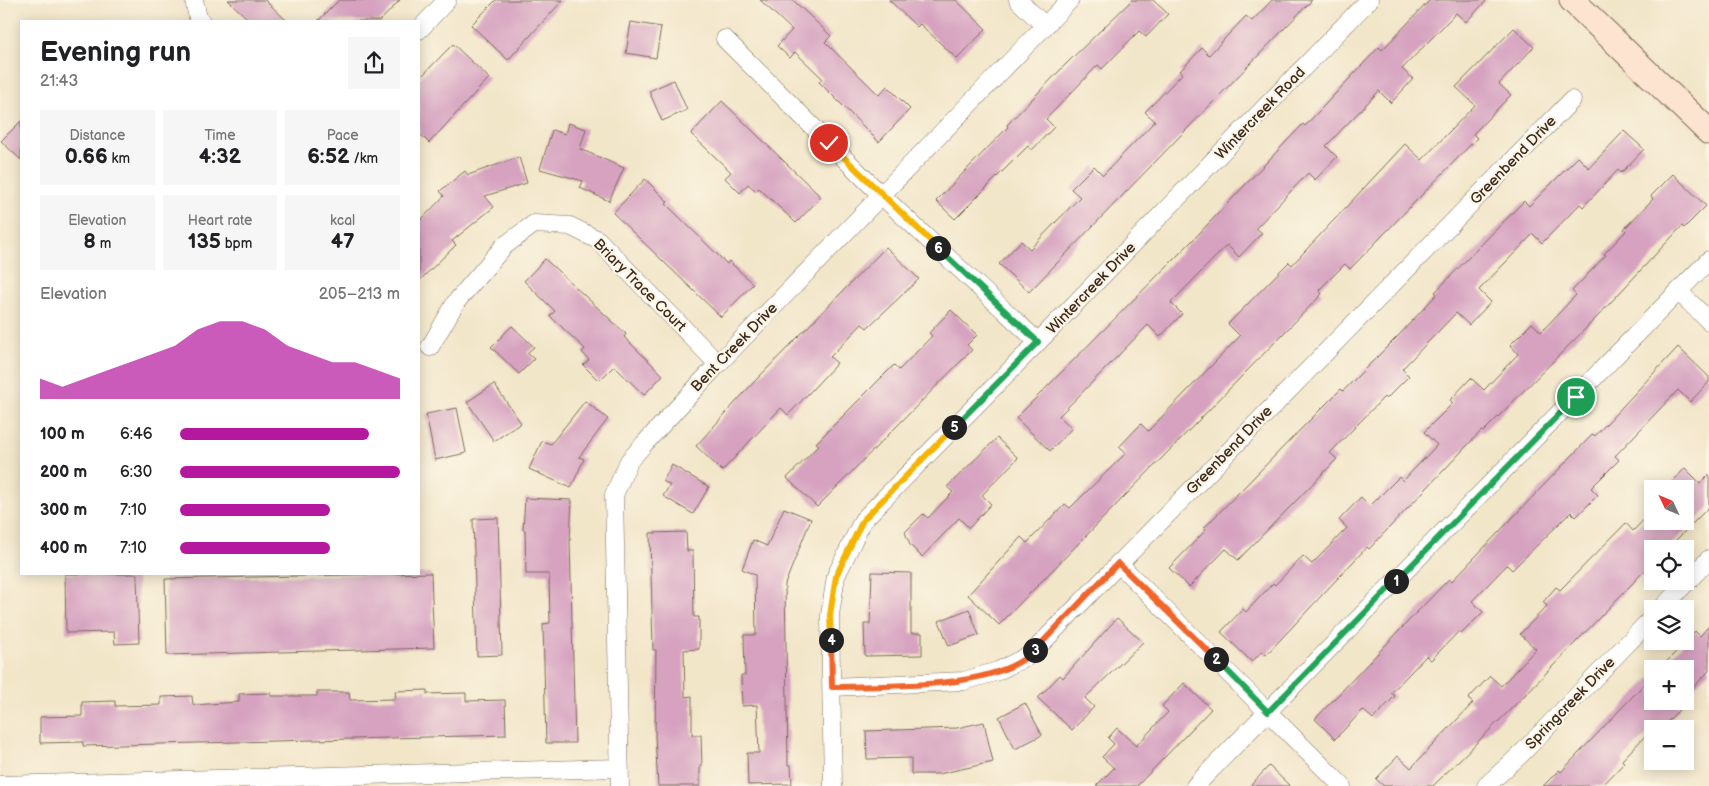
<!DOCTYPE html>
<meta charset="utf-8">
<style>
body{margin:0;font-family:"Balsamiq Sans",sans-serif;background:#f6f6f6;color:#202124;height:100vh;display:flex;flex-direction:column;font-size:19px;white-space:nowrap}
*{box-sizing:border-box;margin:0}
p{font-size:16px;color:#757577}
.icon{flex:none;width:28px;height:28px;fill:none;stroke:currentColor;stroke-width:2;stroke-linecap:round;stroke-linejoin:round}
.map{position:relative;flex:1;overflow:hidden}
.side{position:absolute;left:20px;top:20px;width:400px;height:555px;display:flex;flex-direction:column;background:#fff;border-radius:0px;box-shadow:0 2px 12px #0003}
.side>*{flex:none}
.needle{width:32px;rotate:314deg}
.tools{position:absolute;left:1644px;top:480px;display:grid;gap:10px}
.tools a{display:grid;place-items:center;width:50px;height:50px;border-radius:0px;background:#fff;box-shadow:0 2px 12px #0003;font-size:25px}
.pin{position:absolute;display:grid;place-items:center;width:42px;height:42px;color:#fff;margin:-21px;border:2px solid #fff;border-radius:50%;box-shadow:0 1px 5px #0007}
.km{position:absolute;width:25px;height:25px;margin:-12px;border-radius:50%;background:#222;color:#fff;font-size:14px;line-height:25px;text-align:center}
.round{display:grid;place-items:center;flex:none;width:52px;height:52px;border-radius:0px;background:#f6f6f6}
.summary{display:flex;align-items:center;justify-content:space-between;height:85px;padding:0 20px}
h1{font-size:28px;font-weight:600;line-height:38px}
.figures{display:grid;grid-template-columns:repeat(3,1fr);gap:8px;height:85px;padding:5px 20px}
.figures div{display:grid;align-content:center;border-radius:0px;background:#f6f6f6;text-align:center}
.figures b{font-size:21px;font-weight:600}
.figures small{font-size:14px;font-weight:400}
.figures p{font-size:14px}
.chart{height:140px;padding:10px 20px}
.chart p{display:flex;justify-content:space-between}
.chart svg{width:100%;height:90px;margin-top:5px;fill:#b5179e;opacity:.7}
ul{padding:0 20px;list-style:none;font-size:16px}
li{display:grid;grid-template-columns:80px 60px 1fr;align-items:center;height:38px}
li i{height:12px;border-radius:6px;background:#b5179e}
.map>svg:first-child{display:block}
.building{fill:#d6a2c0}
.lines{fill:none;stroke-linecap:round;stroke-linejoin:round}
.street-casing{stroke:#7b6c5a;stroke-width:19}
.secondary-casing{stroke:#7b6c5a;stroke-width:27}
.street{stroke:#fff;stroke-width:18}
.secondary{stroke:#fde4d0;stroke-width:25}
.split-1-casing{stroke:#fff;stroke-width:10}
.split-2-casing{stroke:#fff;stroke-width:10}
.split-3-casing{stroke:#fff;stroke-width:10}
.split-4-casing{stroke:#fff;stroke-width:10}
.split-5-casing{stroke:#fff;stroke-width:10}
.split-6-casing{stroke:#fff;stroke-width:10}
.split-7-casing{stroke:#fff;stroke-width:10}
.split-1{stroke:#22a559;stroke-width:6}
.split-2{stroke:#22a559;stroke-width:6}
.split-3{stroke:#f0652b;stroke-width:6}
.split-4{stroke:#f0652b;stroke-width:6}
.split-5{stroke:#f5b400;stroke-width:6}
.split-6{stroke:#22a559;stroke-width:6}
.split-7{stroke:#f5b400;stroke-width:6}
.labels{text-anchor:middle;stroke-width:4.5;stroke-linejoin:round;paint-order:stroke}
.street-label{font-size:15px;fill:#3b2a1e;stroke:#fcf5e5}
</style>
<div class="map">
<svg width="1709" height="786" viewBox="0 0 1709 786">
<rect width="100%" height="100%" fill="#fcf5e5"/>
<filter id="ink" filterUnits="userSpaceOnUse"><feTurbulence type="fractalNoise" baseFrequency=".02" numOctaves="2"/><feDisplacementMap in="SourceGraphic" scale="10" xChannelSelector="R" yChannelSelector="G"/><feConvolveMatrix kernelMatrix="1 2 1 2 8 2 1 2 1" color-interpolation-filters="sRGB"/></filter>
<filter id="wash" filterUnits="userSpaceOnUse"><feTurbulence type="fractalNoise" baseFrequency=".0096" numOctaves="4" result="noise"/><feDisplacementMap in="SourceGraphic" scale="20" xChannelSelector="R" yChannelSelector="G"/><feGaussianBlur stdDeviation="1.12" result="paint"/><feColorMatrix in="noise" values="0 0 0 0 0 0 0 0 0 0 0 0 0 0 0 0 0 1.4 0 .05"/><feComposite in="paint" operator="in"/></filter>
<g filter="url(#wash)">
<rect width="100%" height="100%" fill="#f2e6c9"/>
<g id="blocks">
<g class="building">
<path d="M228,0H265L287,21H250Z"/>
<path d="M339,0H400L380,21H318Z"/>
<path d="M496,0H563L508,60L471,25Z"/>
<path d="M760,0H793L831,36L825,42L879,95L887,86L910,109L879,142L819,82L822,78L795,52L790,58L777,46L792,30Z"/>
<path d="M889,0H956L986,29L957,59L920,24L917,27Z"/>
<path d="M1132,0H1153L1168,14L1146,37L1139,31L1102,69L1098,65L1046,119L1054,127L1032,150L1028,146L955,219L936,201L1008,127L1007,125L1066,64Z"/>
<path d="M1272,0H1312L1029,292L999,264L1021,241L1030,249L1080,197L1071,189L1094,166L1103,175L1155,121L1145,112L1182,74L1180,71L1202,48L1209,55L1246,16L1252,21Z"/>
<path d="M1430,0H1487L1466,22L1456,13L1402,69L1413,79L1391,103L1379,91L1326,146L1337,157L1315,180L1308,173L1256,228L1262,233L1239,257L1227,245L1171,303L1182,314L1160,337L1148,325L1111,363L1059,416L1072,428L1050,451L1016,418L1191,242L1303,124L1305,126L1379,47L1382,50Z"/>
<path d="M631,22L661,27L656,58L626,53Z"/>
<path d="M1514,28L1534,47L1499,84L1511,95L1473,134L1477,138L1350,269L1345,264L1319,290L1322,294L999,625L968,595L1021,537L1027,543L1065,504L1070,508L1126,453L1119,447L1141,424L1148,431L1188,390L1240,336L1228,324L1289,262L1292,265L1405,144L1422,160L1475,105L1456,87Z"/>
<path d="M453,44L489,78L429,143L419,133V79Z"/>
<path d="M674,80L687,110L662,121L649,91Z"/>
<path d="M722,101L821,197L796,223L759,188L756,191L748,184L740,193L725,178L731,172L691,134Z"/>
<path d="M21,121V160L1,141Z"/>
<path d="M568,123L586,129L580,149L624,168L609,201L580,188L583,181L540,169L552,130L565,134Z"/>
<path d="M1624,131L1644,149L1621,173L1618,170L1583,207L1580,204L1542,243L1533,234L1479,290L1491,302L1469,325L1456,313L1402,369L1409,376L1386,399L1384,397L1330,453L1337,459L1238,560L1226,549L1189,587L1169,568L1206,530L1204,528L1303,427L1341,389L1343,391L1399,335L1437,294L1435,292L1524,201L1529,206L1578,157L1589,168Z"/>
<path d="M519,157L527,183L485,196L494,207L452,241L456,245L419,281V222L444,196L440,191L465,171L468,175Z"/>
<path d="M1673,174L1706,206L1684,228L1682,226L1598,316L1483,432L1481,431L1369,549L1367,547L1266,655L1262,651L1252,662L1221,632L1243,609L1246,612L1273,583L1275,585L1303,556L1312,564L1347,528L1339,520L1361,497L1370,506L1399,477L1403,481L1437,445L1424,432L1453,403L1450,400L1471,378L1484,390L1518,354L1510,345L1532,323L1541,332L1576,295L1572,291L1606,255L1604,254L1626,231L1624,229L1653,199L1651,196Z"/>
<path d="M645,179L668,202L666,204L727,264L729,261L753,284L721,317L613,213Z"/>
<path d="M886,247L919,279L867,328L862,324L830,357L837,363L810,392L788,415L781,408L722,471L696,446L754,382Z"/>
<path d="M545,259L626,334L624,337L663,375L644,395L614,366L599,381L583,365L589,360L582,352L585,349L550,316L555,311L524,281Z"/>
<path d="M951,310L977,335L967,345L972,350L817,507L787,478L819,445L816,443L894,365L899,370L932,336L929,333Z"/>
<path d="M512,326L534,347L527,353L534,359L519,374L491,347Z"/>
<path d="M1678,347L1709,377V382L1690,402L1678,390L1615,456L1619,460L1591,488L1598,495L1576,517L1571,512L1512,570L1507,565L1472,601L1483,612L1461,634L1459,631L1431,660L1426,656L1391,693L1395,696L1373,719L1363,710L1335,739L1315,719L1421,608L1449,579L1451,582L1565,463L1593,434L1595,436Z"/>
<path d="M494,384L521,423L494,441L467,402Z"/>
<path d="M585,401L608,419L579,457L584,459L571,488L529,469L542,441L551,444Z"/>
<path d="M457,408L466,453L435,460L426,414Z"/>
<path d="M997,438L1018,458L982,495L991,504L969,528L959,518L922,557L910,545L905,532L923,514L928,518L953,492L947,487Z"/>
<path d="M672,465L709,487L693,514L663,496L670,485L663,481Z"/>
<path d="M1685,468L1700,483L1709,474V507L1667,549H1652V563L1524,696L1433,786H1384L1376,779L1398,756L1411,768L1473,703L1468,699L1490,676L1501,686L1536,649L1520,634L1547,606L1543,602L1556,587L1560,590L1626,523L1633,531L1652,511V521H1685V489H1666Z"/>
<path d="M525,498L572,500L570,541L575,743H546L543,624L550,623L549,574H526L525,530H523Z"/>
<path d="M784,508L811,519L785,584L788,765H791L792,784L748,785L747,753H759L757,705L742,706L741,675H745L744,635H756L755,575L742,569L753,540L767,546Z"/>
<path d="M498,518L502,655L477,656L473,519Z"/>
<path d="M686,532L687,551H693L694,617H699V649L684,650L685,697L692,696V735H701L702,766H700V786H658L655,736L656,650H653L650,533Z"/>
<path d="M872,572L911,573V633H922V655L865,656L864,624H870Z"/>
<path d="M431,573L434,648L167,655L165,579Z"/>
<path d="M65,574H137L139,643L115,644L114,632L66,633Z"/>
<path d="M969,609L979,635L949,646L939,621Z"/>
<path d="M1117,618L1143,642L1085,698L1094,707L1072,730L1038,698L1060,675L1063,678Z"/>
<path d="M1709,626V671L1685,696V669H1660L1695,631L1700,636Z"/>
<path d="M1652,676V701H1674L1681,708L1660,729H1652L1622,760L1624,763L1602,786H1543L1559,770L1561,772Z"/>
<path d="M1184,683L1211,709L1137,786H1096L1114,768L1102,757L1114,744L1108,738L1117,728L1136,746L1168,712L1162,706Z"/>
<path d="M427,690V694L466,693V701L505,700L506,735L83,746V742L40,743V717L82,716V702L115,701V706L161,705V697L192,696L193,705L239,702V694L271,693V696H317V692H349L350,700L396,699L395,691Z"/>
<path d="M1025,703L1042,735L1015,749L999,717Z"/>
<path d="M984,722L993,762L939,774H911V758L867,759L866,731L957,728Z"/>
<path d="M1269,766L1290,786H1250Z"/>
</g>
</g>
</g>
<g filter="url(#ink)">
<use href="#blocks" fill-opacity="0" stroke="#7b6c5a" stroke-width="1"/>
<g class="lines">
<g class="street-casing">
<g id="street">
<path d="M194,0L198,18L201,21"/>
<path d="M1018,0L1045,26"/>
<path d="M419,30L447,0"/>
<path d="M725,39L881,195L1038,342"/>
<path d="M1679,292L1709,321"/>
<path d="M430,347L456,302L504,246L534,224L570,226L598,240L718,364"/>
<path d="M1118,563L1342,786"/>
<path d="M1661,609L1709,559"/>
<path d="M832,687L964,681L998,671L1030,655L1572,100"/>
<path d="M0,785L619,768"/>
<path d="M620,786L614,495L629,461L644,444L718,364L1070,0"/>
<path d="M833,786L830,615L836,576L863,520L1038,342L1369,0"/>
<path d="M1195,786L1709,260"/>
<path d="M1486,786L1520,755L1652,618"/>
</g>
</g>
<g class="secondary-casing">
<path id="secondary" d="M1572,0L1709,132"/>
</g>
<use href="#street" class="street"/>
<use href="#secondary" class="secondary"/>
</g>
</g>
<g class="lines" filter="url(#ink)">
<g class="split-1-casing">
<path id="split-1" d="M1396,581L1576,397"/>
</g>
<g class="split-2-casing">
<path id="split-2" d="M1216,659L1268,712L1396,581"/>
</g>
<g class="split-3-casing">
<path id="split-3" d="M1035,650L1118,563L1216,659"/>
</g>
<g class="split-4-casing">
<path id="split-4" d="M831,640L832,687C887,685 995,691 1035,650"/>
</g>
<g class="split-5-casing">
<path id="split-5" d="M831,640L830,615L836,576L863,520L954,427"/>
</g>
<g class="split-6-casing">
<path id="split-6" d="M938,248L1038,342L954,427"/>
</g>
<g class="split-7-casing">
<path id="split-7" d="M829,143L938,248"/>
</g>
<use href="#split-1" class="split-1"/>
<use href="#split-2" class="split-2"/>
<use href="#split-3" class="split-3"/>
<use href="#split-4" class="split-4"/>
<use href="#split-5" class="split-5"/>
<use href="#split-6" class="split-6"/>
<use href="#split-7" class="split-7"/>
</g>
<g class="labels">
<g class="street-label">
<text transform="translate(1260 113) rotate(-46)" y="5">Wintercreek Road</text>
<text transform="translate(1513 160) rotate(-46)" y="5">Greenbend Drive</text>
<text transform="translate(640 285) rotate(45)" y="5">Briary Trace Court</text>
<text transform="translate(1091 288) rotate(-46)" y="5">Wintercreek Drive</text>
<text transform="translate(734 347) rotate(-46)" y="5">Bent Creek Drive</text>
<text transform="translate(1229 450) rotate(-46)" y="5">Greenbend Drive</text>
<text transform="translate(1570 703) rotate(-46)" y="5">Springcreek Drive</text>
</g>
</g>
</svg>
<div class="tools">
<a><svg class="needle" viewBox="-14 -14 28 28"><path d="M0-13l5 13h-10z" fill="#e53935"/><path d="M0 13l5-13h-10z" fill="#757577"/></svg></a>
<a><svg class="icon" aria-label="locate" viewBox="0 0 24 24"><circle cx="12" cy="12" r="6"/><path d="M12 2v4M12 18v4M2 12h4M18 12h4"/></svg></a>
<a><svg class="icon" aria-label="layers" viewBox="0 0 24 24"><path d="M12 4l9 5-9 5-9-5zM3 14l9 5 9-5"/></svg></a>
<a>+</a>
<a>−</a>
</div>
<div class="pin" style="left:1576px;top:397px;background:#1e9e55"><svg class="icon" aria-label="arrive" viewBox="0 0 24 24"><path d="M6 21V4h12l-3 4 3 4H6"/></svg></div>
<div class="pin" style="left:829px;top:143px;background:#d93025"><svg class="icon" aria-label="check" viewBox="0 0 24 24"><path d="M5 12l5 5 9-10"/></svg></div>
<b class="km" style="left:1396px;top:581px">1</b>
<b class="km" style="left:1216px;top:659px">2</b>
<b class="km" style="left:1035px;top:650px">3</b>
<b class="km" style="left:831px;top:640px">4</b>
<b class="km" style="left:954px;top:427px">5</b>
<b class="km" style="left:938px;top:248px">6</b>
<section class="side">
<div class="summary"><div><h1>Evening run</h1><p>21:43</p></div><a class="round"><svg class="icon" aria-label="share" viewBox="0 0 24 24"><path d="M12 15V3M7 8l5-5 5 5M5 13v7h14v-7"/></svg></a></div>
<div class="figures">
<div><p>Distance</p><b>0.66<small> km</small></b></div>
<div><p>Time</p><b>4:32</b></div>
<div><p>Pace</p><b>6:52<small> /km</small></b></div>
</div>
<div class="figures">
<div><p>Elevation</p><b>8<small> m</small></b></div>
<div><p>Heart rate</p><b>135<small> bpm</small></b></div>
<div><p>kcal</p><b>47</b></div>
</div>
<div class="chart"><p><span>Elevation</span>205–213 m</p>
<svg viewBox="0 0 160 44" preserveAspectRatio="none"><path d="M0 44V34L10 38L20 34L30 30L40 26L50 22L60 18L70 10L80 6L90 6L100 10L110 18L120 22L130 26L140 26L150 30L160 34V44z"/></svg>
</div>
<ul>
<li><b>100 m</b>6:46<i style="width:86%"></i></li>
<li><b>200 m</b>6:30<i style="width:100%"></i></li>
<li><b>300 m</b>7:10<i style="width:68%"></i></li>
<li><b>400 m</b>7:10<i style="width:68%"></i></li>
</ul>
</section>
</div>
